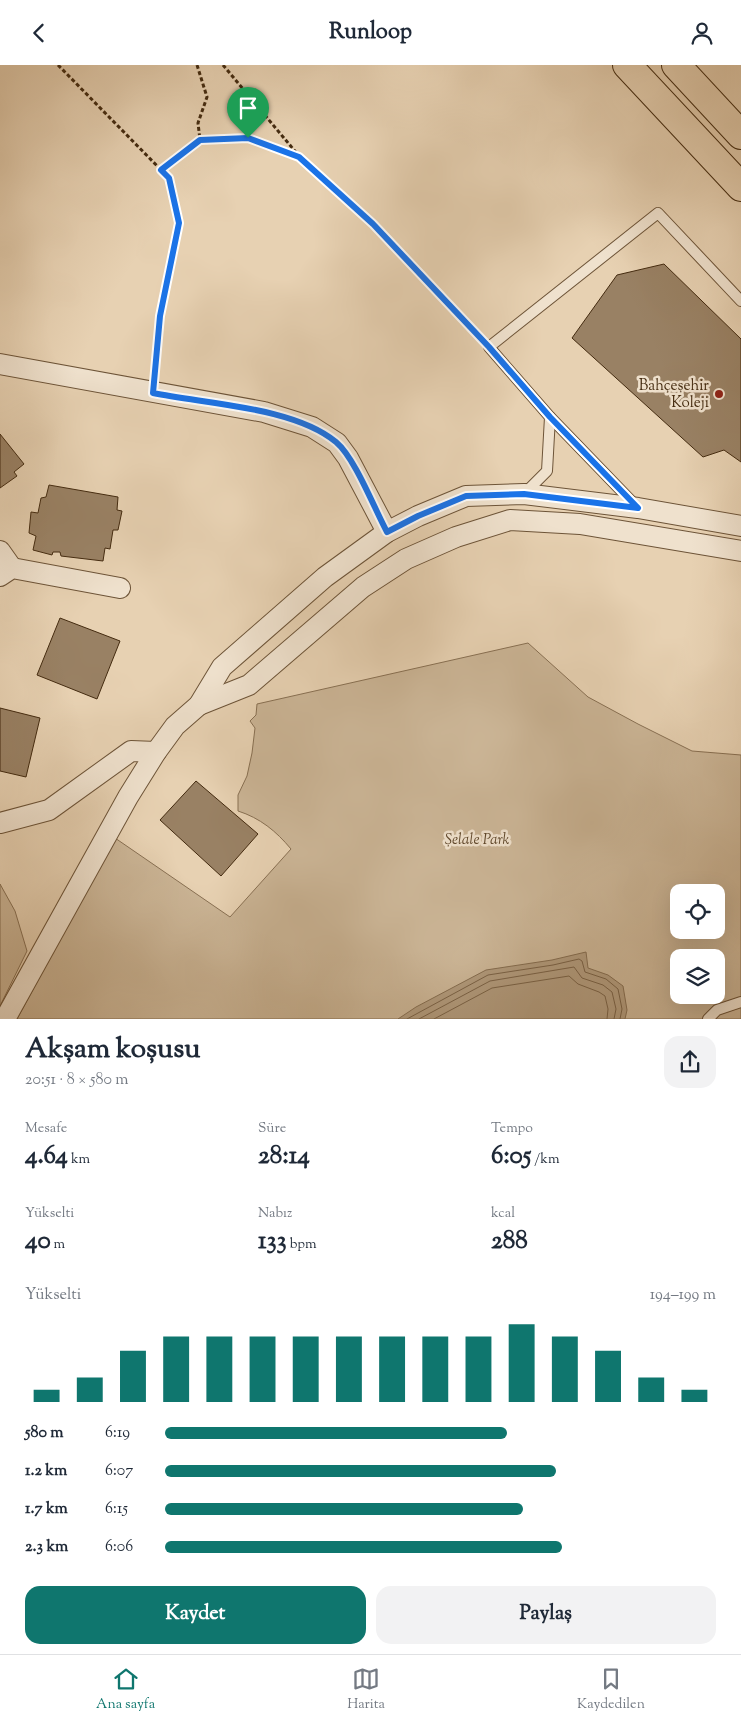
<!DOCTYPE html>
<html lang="tr">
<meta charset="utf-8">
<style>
body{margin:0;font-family:"Sorts Mill Goudy",serif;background:#f2f2f3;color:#1f2937;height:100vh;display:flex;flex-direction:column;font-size:19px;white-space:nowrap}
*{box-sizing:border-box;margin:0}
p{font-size:16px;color:#747a83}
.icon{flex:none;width:28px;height:28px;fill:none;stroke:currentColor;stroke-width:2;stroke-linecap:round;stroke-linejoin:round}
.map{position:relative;height:954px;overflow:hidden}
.panel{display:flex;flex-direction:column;background:#fff;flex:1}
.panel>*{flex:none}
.buttons{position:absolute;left:670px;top:819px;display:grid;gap:10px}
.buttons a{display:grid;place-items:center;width:55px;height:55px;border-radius:10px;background:#fff;box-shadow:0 5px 20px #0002;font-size:25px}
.pin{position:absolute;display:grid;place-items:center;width:42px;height:42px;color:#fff;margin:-51px -21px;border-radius:50% 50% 50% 0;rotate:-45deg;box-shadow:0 0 5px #0007}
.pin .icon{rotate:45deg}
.round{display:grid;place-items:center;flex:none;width:52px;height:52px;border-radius:15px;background:#f2f2f3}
.head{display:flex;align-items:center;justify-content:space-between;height:85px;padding:0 25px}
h1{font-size:28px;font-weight:700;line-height:38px}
.stats{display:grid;grid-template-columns:repeat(3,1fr);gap:8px;height:85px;padding:5px 25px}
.stats div{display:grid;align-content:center}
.stats b{font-size:25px;font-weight:700}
.stats small{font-size:14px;font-weight:400}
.stats p{font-size:14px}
.chart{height:140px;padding:10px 25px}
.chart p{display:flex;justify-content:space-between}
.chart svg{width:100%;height:90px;margin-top:5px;stroke:#0f766e;stroke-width:6}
.cta{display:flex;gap:10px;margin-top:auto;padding:10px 25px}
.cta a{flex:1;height:58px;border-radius:15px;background:#0f766e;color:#fff;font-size:20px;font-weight:700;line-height:58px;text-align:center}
.cta a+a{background:#f2f2f3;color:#1f2937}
ul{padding:0 25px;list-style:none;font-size:16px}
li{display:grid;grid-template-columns:80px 60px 1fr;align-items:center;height:38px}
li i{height:12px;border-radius:6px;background:#0f766e}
header{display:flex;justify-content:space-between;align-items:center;height:65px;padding:0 25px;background:#fff;font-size:22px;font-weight:700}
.tab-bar{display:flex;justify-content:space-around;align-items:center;height:70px;border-top:1px solid #e0e1e3;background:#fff;font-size:14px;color:#747a83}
.tab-bar a{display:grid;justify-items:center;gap:2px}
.tab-bar .on{color:#0f766e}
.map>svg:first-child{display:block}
.green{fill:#cbb596;stroke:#887053;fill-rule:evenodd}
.water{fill:#b0997b;stroke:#856d50}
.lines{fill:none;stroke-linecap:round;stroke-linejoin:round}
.shore{stroke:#7a6246;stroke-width:1}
.building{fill:#998164;stroke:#442b10}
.service-casing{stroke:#6d5438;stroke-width:12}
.minor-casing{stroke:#6d5438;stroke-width:22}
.primary-casing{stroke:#442b10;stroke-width:30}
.path{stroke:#442b10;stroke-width:3;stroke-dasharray:4 2.5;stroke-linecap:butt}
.service{stroke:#efe1cd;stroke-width:10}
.minor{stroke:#efe1cd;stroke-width:20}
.primary{stroke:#e7d1b2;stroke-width:28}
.route-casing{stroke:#fff;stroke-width:10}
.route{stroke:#1a73e8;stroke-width:6}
.poi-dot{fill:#8f2418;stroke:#efe1cd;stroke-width:2}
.labels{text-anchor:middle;stroke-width:5;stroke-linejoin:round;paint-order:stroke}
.poi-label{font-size:15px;fill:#442b10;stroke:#efe1cd;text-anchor:end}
.park-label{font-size:15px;font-style:italic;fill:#5f472b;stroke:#efe1cd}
</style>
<header><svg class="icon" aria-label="back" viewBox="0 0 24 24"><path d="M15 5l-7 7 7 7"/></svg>Runloop<svg class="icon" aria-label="person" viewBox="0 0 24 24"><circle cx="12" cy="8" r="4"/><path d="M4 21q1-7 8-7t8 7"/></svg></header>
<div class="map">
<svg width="741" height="954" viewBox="0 0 741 954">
<rect width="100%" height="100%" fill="#e7d1b2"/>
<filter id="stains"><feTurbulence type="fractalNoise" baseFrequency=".004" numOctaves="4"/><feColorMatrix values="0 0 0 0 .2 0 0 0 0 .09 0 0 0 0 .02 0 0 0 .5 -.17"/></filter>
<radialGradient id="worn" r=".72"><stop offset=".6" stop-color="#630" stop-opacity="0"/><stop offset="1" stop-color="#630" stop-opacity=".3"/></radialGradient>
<g class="green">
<path d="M528,578L588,632L638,659L692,686L741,690V954H17L115,773L230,852L291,784C276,766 260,753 238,746V730L247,711L252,688L255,663L250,656L256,650L257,639ZM679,828H716V865H679ZM679,892H716V930H679Z"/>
<path d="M0,819L15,846L27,886L0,941Z"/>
</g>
<path class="water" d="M586,887L588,903L608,910L623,921L627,945L625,954H398L416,942L486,905L552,895Z"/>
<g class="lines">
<g class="shore">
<path d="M407,954L488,910L553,900L579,894L582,896L585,907L606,914L618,924L622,944L620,954"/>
<path d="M419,954L490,916L574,902L582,913L603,920L612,927L616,944L614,954"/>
<path d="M434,954L492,923L569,911L578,919L599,927L605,931L608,944L607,954"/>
</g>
</g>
<g class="building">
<path d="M664,199L741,274V397L724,385L703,392L572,273L617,210Z"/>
<path d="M0,369L24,399L14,407L17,411L0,423Z"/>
<path d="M49,420L118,432L117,445L122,446L118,465H113L110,484L105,483L103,496L61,491L60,487H53L52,490L33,485L36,471L29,468L31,447L38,448L41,433L46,432Z"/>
<path d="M60,553L120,576L97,634L37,610Z"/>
<path d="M0,643L40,653L26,712L0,706Z"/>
<path d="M196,716L258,769L221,811L160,755Z"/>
</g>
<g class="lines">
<g class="service-casing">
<g id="service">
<path d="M550,352L636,441"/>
<path d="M525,428L547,406L550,352L489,282L658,148L741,236"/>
<path d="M708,954L717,945L741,937"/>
</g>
</g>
<g class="minor-casing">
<g id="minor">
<path d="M0,299L264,347L312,362L337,378L348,393L387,467"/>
<path d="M0,486L12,503"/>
<path d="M0,511L12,503L120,523"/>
<path d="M199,640L249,620L363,522L406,494L456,472L510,455L580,459L741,486"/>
<path d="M0,758L49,745L131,686L156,687"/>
<path d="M5,954L128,732L156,687L175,661L199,640L222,602L325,512L387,467L418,451L466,431L524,429L638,443L741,461"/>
</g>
</g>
<g class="primary-casing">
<g id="primary">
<path d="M627,0L741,122"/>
<path d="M676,0L741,70"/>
</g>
</g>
<g class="path">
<path d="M58,0L169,113L179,158L160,251L155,310"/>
<path d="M197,0L207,32L198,58L200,75"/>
<path d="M223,0L299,91"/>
<path d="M161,105L200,75L248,73L299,92L373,159L482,274"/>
</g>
<use href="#service" class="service"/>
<use href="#minor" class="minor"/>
<use href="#primary" class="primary"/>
</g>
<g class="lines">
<g class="route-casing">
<path id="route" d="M248,73L299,92L373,159L489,282L550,352L638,443L524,429L466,431L418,451L387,467C374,443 355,393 336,377C294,342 206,339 153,328L160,251L179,158L169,113L161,105L200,75Z"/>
</g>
<use href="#route" class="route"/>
</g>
<circle class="poi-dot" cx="719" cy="329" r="5"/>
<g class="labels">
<g class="poi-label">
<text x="709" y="325">Bahçeşehir<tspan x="709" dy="17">Koleji</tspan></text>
</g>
<g class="park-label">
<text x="477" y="779">Şelale Park</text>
</g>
</g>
<rect width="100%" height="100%" filter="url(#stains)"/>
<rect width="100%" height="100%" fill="url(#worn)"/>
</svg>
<div class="buttons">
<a><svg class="icon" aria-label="locate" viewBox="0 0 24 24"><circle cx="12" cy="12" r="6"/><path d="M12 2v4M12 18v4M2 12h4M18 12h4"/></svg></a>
<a><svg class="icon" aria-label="layers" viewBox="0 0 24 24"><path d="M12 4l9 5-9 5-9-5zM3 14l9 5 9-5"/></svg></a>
</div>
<div class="pin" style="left:248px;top:73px;background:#1e9e55"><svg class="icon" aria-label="arrive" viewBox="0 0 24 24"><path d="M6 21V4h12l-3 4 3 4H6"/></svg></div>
</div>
<section class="panel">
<div class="head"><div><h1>Akşam koşusu</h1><p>20:51 · 8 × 580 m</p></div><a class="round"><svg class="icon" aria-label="share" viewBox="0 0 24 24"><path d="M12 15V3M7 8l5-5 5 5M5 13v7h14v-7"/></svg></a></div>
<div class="stats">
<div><p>Mesafe</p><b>4.64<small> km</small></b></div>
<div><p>Süre</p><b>28:14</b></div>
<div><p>Tempo</p><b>6:05<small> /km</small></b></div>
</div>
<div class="stats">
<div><p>Yükselti</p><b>40<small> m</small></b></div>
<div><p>Nabız</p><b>133<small> bpm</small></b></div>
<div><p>kcal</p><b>288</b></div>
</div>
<div class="chart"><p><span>Yükselti</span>194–199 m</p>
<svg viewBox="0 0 160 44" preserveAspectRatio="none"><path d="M5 44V38M15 44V32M25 44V19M35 44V12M45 44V12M55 44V12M65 44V12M75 44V12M85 44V12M95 44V12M105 44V12M115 44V6M125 44V12M135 44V19M145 44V32M155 44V38"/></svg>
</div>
<ul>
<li><b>580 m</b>6:19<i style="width:62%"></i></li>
<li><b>1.2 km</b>6:07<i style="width:71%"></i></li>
<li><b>1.7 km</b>6:15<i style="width:65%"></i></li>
<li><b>2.3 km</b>6:06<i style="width:72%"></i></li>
</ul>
<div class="cta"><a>Kaydet</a><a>Paylaş</a></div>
</section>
<nav class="tab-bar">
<a class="on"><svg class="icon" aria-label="home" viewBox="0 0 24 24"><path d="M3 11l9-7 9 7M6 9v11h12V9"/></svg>Ana sayfa</a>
<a><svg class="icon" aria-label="map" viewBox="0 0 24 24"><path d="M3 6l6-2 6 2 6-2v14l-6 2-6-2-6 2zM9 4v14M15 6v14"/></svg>Harita</a>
<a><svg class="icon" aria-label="saved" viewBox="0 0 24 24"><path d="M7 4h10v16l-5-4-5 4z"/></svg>Kaydedilen</a>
</nav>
